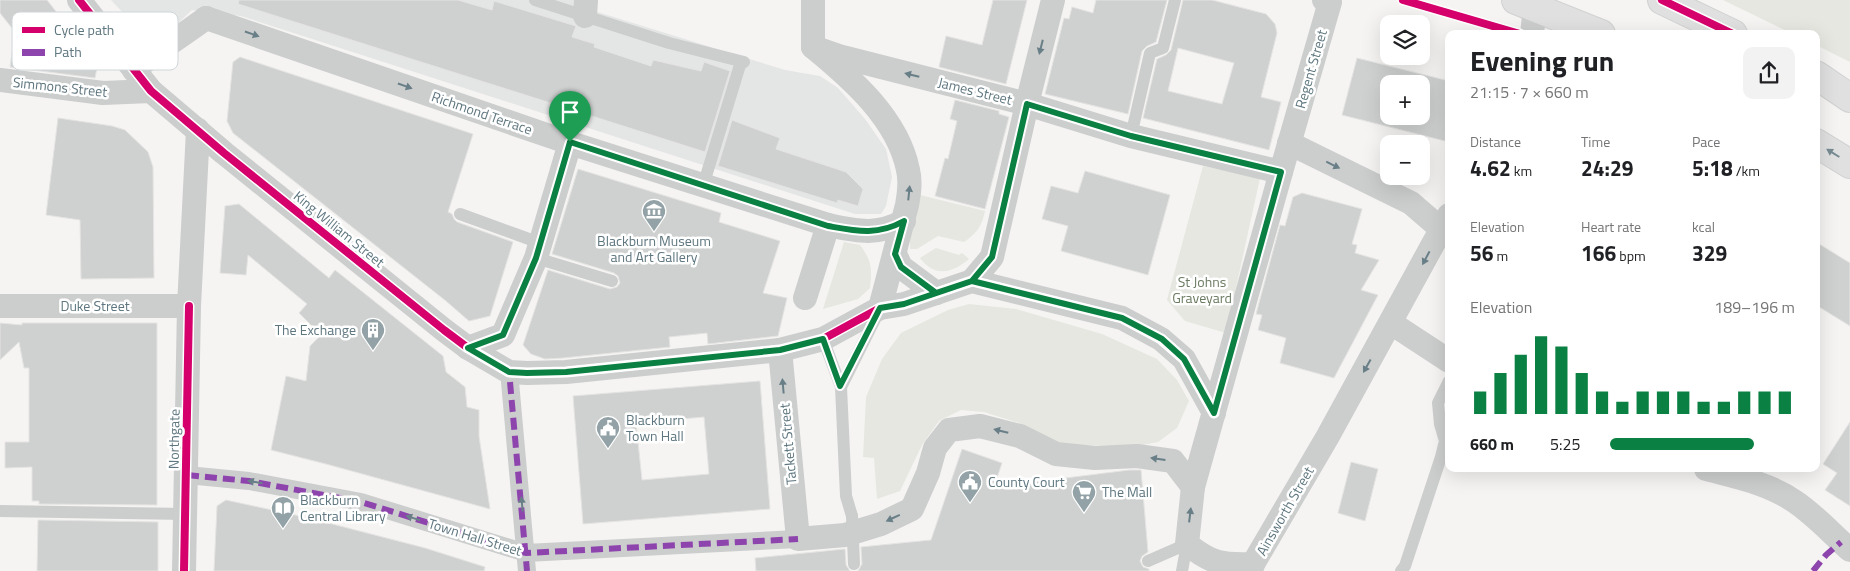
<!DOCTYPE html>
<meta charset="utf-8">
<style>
body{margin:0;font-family:"Titillium Web",sans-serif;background:#f2f2f2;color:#202124;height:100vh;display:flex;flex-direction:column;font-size:19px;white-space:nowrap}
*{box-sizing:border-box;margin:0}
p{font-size:16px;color:#757577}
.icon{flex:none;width:28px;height:28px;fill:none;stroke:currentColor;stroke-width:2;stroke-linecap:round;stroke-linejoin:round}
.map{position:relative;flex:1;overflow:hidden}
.details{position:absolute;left:1445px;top:30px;width:375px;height:442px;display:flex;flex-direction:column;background:#fff;border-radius:10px;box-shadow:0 5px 20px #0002}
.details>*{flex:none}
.controls{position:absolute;left:1380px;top:15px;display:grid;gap:10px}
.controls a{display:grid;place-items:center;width:50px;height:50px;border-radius:10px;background:#fff;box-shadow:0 5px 20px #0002;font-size:25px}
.pin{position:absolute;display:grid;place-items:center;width:42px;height:42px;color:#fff;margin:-51px -21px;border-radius:50% 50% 50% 0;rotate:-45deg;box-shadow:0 0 5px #0007}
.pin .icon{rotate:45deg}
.round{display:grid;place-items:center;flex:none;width:52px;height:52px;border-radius:10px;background:#f2f2f2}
.headline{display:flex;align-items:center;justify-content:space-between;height:85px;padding:0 25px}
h1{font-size:28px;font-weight:700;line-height:38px}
.metrics{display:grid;grid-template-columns:repeat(3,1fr);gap:8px;height:85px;padding:5px 25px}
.metrics div{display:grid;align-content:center}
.metrics b{font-size:21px;font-weight:700}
.metrics small{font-size:14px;font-weight:400}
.metrics p{font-size:14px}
.chart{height:140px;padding:10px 25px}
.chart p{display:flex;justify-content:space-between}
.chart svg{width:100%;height:90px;margin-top:5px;stroke:#0b8043;stroke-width:6}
ul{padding:0 25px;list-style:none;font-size:16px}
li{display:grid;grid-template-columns:80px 60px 1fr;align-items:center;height:38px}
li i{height:12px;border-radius:6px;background:#0b8043}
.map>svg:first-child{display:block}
.built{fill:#e4e5e5}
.green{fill:#e5e7e0}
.building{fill:#cfd0d0;stroke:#e4e4e2;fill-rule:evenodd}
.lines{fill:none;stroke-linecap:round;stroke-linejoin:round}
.trunk-casing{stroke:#d0d1d1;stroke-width:30}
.service{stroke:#cccdcd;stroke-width:12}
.pedestrian{stroke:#cccdcd;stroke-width:18}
.minor{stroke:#cccdcd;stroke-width:24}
.trunk{stroke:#e0e0e0;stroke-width:28}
.service-bridge{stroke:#cccdcd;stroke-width:12}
.quiet{stroke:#8e44ad;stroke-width:6;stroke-dasharray:12 6;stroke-linecap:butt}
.cycleway-casing{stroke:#fff;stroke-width:11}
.cycleway{stroke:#d6006c;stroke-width:8}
.oneway{fill:#697f87}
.oneway2{fill:#788b92}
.route-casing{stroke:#fff;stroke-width:10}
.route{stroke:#0b8043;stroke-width:6}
.labels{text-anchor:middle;stroke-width:5;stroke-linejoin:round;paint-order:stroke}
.street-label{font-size:14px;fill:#5e767f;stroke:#fff}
.poi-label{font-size:14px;fill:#5e767f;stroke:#fff;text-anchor:start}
.park-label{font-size:14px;fill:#6b7b61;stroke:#fff}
.key{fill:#fff;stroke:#cfd6d9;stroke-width:1}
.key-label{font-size:14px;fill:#5e767f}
</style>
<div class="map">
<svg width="1850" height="571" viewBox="0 0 1850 571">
<rect width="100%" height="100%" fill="#f5f4f2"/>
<path class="built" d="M111,0H579L578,6L785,70L820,76L838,88L865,119L886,149L892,177L886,206L881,214H855L241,16L192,10L177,24L160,30L140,31Z"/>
<g class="green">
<path d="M1723,0H1850V62L1816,45V34H1793Z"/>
<path d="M1203,166L1260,178L1226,333L1185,321L1167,300Z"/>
<path d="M920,195L985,211C982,226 977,233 964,242L938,236L917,249H910V235Z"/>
<path d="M844,242L860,245C872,261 872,269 870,288L858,299L823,309Z"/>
<path d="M936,248L959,255L962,253L969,259C952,273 935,278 920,258Z"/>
<path d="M969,304L1016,309L1102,334L1157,359L1177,380L1189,401L1177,428L1158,442L1137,446L1060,445L1022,424L984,412L961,410L939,421L922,445L900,491L877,499L874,458L863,457L866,397L882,359L901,333L948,310Z"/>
</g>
<g class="building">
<path d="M0,0H47L95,61L97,68L95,78L10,67L15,32L0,13Z"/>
<path d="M239,0H458L492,10L494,1L576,26L572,37L595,44L594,47L651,66L653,60L701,71L704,62L730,71L705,152L238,4Z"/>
<path d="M993,0H1027L1006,84L939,67L946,36L982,45Z"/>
<path d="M1096,0H1167L1156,42L1147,46L1142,51L1128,114L1045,94L1064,18L1069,19L1072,7L1093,13Z"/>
<path d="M1183,0H1212L1266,14L1275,24L1277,33L1261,97L1281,102L1269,150L1143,118L1157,59L1166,55L1171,50ZM1178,48L1234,63L1222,104L1168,91Z"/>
<path d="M240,57L473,134L448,212L452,214L454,219L457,222L513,242L490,316L469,321L446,301L233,133L227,121L233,62Z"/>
<path d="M1357,58L1449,81V142L1342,115ZM1389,84H1421V116H1389Z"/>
<path d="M955,100L999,111V114L1009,117L985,209L935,196L945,158L948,159L957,121L950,119Z"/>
<path d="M58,118L112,126L125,130L148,152L153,167L154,278L81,279L80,220L46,215Z"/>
<path d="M732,120L780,138L776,149L846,172L863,189L858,206L838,200L837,203L718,166Z"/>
<path d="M578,169L721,213L719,222L780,241L763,293L787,298L778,336L708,344L707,333L669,337L670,347L563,358L545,359L531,354L523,345L548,270L610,289L617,287L620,283L618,276L614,273L552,254Z"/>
<path d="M1085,171L1170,195L1148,275L1061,251L1068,226L1042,219L1051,186L1078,193Z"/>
<path d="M1302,193L1362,209L1352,244L1357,245L1355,253L1379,260L1361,290L1378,295L1334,378L1280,363L1286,338L1258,330L1262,315L1256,314L1280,225L1285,226L1293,197Z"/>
<path d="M239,204L329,278L335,270L443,356L446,372L465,387L467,407L479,410V436L490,509L326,464L271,450L286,376L306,381L310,346L321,335L299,313L307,304L248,255L246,275L220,273L225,206Z"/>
<path d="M1816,242L1850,263V326L1816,305Z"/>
<path d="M0,323L22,325V323H157V505L39,504V501H32V467L5,468V442H29V368H24L19,342L0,360Z"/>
<path d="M760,381L770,509L583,524L573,396ZM704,417L709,474L642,480L636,423Z"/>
<path d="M1850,422V506L1825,490L1837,473L1823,464Z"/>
<path d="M962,449L1002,463L994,487L1129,470H1141L1148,552L1142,556L1140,561L1143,567L1149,569V571H858L862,564L861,547L931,540Z"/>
<path d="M1351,462L1378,469L1365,521L1338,513Z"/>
<path d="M226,500L309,518L425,548L485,567L484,571H214L217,506Z"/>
<path d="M38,520L158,522V571H37Z"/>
<path d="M845,549L846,565L850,571H756L755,558Z"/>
</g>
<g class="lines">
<g class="trunk-casing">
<g id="trunk">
<path d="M1516,0L1601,34"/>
<path d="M1662,0L1733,34"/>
<path d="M1816,75L1850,98"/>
<path d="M1816,143L1850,164"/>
</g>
</g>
<g class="service">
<path d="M535,0L669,43L744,62L740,65L703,186"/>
<path d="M1131,136L1150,53L1163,48L1175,0"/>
<path d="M460,214L540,243"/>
<path d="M536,258L612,281"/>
<path d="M823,339L841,387L846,496L852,516"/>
<path d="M841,387L878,313"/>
<path d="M0,511L185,514"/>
<path d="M1148,561L1187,544"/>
<path d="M1182,571L1187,544"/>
<path d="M1401,571L1405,566L1441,457L1445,441L1440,424L1438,403L1449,381"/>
</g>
<g class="pedestrian">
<path d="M510,382L527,571"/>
<path d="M187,475L249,481L361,502L526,553L798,539"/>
</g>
<g class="minor">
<path d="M79,0L151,91L224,153L444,330L468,348L509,372L527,373L566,372L780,350L823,339L880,308L904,304L972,281L1122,318L1161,339L1184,359L1214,413"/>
<path d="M813,0V47C852,79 898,119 908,170C911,182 909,194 907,205L880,308"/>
<path d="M585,16L586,0"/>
<path d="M206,18L570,143L828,225C857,231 877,236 904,221"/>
<path d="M1532,34L1535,7"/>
<path d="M813,47L842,57L1027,104L1131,136L1281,172"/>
<path d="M134,70C157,51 182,36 206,18"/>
<path d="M0,80L103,93L151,91"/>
<path d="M1289,143L1411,203L1441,229"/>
<path d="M895,254L901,267L936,293"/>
<path d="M972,281L992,257L1027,104L1053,0"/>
<path d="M805,298L828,225"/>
<path d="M0,306H189"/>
<path d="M1391,323L1449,361"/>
<path d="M468,348L503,335L536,258L570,143"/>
<path d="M780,350L798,539L845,535L881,524L912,509L928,473L935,448L949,430L980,426L1020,436L1056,454L1095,458L1137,456L1173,461L1193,487"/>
<path d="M1706,469C1736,477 1768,483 1794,501C1814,514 1832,534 1850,550"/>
<path d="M1253,564C1222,565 1212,564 1187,544L1193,487L1281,172L1330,2L1324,0"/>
<path d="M184,571L189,306L198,130"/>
<path d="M1251,571L1253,564L1328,436L1449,215"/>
</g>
<use href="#trunk" class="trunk"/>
<path class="service-bridge" d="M852,516L854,564"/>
<g class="quiet">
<path d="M510,382L527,571"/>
<path d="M187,475L249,481L361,502L526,553L798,539"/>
<path d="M1813,571L1826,555L1841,542"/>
</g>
<g class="cycleway-casing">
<g id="cycleway">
<path d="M79,0L151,91L224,153L444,330L468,348L509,372L527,373L566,372L780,350L823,339L880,308L904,304L972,281L1122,318L1161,339L1184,359L1214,413"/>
<path d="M1403,0L1520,34"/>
<path d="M1662,0L1733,34"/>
<path d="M184,571L189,306"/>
</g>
</g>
<use href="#cycleway" class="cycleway"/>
</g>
<defs><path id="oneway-solid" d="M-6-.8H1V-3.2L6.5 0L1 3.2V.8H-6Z" transform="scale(1.25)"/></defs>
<g class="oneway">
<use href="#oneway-solid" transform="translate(252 34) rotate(19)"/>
<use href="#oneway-solid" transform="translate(1041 47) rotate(104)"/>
<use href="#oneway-solid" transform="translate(912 75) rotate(-166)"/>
<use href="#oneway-solid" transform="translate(405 86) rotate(19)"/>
<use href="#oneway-solid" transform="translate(1333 165) rotate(26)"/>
<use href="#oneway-solid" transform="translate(909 193) rotate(-84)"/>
<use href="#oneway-solid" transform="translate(1426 258) rotate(118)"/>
<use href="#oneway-solid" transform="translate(1367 366) rotate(119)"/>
<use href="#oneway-solid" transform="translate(783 386) rotate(-95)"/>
<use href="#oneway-solid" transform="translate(1001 431) rotate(-166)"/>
<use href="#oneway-solid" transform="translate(1158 459) rotate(-172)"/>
<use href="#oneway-solid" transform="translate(255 482) rotate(-170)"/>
<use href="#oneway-solid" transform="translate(522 504) rotate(-95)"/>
<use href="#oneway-solid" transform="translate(1190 515) rotate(-83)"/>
<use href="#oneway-solid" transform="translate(413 518) rotate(-163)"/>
<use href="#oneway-solid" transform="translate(893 518) rotate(155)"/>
</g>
<use class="oneway2" href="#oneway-solid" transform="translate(1833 153) rotate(-148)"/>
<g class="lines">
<g class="route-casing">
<path id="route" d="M570,142L536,258L503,335L468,348L509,372L527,373L566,372L780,350L823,339L840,386L880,308L904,304L972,281L992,257L1027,104L1131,136L1281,172L1214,413L1184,359L1162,339L1122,318L972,281L936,293L901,267L895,254L904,221C877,236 856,231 828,226L570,142"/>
</g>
<use href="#route" class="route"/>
</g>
<defs>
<g id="museum-pin" transform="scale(1.25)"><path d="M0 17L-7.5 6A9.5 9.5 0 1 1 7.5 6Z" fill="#93a2a7" stroke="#fff"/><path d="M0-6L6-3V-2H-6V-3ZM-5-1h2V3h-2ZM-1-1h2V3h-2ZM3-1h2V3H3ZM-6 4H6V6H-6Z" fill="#fff"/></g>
<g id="building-pin" transform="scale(1.25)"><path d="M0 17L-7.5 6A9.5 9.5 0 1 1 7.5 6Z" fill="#93a2a7" stroke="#fff"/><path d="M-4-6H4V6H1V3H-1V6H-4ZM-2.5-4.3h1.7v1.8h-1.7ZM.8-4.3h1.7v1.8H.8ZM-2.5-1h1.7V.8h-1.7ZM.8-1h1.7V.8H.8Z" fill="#fff"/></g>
<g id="civic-pin" transform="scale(1.25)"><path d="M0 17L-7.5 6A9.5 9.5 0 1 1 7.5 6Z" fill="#93a2a7" stroke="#fff"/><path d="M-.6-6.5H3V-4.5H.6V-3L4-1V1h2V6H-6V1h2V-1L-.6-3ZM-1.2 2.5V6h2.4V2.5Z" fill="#fff"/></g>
<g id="supermarket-pin" transform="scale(1.25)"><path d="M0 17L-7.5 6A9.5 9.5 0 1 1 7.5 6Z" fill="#93a2a7" stroke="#fff"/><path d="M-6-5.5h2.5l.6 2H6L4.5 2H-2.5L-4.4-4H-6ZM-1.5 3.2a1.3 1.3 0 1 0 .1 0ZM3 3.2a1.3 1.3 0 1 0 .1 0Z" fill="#fff"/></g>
<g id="library-pin" transform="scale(1.25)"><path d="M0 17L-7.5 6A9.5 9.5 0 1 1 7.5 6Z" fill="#93a2a7" stroke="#fff"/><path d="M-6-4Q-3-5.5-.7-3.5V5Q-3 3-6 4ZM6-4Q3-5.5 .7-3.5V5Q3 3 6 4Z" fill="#fff"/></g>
</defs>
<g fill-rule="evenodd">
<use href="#museum-pin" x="654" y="211"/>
<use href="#building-pin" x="373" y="330"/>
<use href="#civic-pin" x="608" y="428"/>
<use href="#civic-pin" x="970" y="482"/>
<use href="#supermarket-pin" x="1084" y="492"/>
<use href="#library-pin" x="283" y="508"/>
</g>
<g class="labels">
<g class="street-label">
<text transform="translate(1311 69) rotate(-74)" y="5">Regent Street</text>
<text transform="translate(60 87) rotate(6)" y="5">Simmons Street</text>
<text transform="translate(975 91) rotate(14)" y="5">James Street</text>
<text transform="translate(482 113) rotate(19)" y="5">Richmond Terrace</text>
<text transform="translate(339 229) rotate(39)" y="5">King William Street</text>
<text x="95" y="311">Duke Street</text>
<text transform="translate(174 439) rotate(-89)" y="5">Northgate</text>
<text transform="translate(788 444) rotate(-95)" y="5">Tackett Street</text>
<text transform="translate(1285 511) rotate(-60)" y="5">Ainsworth Street</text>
<text transform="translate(475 537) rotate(17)" y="5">Town Hall Street</text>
</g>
<g class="poi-label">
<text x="654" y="246" text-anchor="middle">Blackburn Museum<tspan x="654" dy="16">and Art Gallery</tspan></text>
<text x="356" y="335" text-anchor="end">The Exchange</text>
<text x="626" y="425">Blackburn<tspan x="626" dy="16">Town Hall</tspan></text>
<text x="988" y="487">County Court</text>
<text x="1102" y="497">The Mall</text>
<text x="300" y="505">Blackburn<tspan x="300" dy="16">Central Library</tspan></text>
</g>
<g class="park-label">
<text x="1202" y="287">St Johns<tspan x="1202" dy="16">Graveyard</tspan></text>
</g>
</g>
<rect x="12" y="12" width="166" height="58" rx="8" class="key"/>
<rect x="22" y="27" width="23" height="6" fill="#d6006c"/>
<rect x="22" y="49" width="23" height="7" fill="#8e44ad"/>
<g class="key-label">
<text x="54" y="35">Cycle path</text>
<text x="54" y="57">Path</text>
</g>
</svg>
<div class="controls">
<a><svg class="icon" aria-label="layers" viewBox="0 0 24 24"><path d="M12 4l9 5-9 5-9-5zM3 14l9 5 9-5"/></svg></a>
<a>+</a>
<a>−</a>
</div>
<div class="pin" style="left:570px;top:142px;background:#1e9e55"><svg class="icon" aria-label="arrive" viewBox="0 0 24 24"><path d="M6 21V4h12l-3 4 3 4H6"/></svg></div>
<section class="details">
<div class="headline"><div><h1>Evening run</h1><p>21:15 · 7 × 660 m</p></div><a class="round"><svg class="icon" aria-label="share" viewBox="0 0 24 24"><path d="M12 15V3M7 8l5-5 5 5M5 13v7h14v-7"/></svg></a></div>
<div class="metrics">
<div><p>Distance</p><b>4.62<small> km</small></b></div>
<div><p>Time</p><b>24:29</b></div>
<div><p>Pace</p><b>5:18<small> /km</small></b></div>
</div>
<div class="metrics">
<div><p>Elevation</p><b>56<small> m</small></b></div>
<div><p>Heart rate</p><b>166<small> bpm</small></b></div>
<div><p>kcal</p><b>329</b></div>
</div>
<div class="chart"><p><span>Elevation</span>189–196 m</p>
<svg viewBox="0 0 160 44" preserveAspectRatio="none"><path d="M5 44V33M15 44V24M25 44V15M35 44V6M45 44V11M55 44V24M65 44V33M75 44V38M85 44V33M95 44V33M105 44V33M115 44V38M125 44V38M135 44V33M145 44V33M155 44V33"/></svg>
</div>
<ul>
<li><b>660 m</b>5:25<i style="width:78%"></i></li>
</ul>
</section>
</div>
